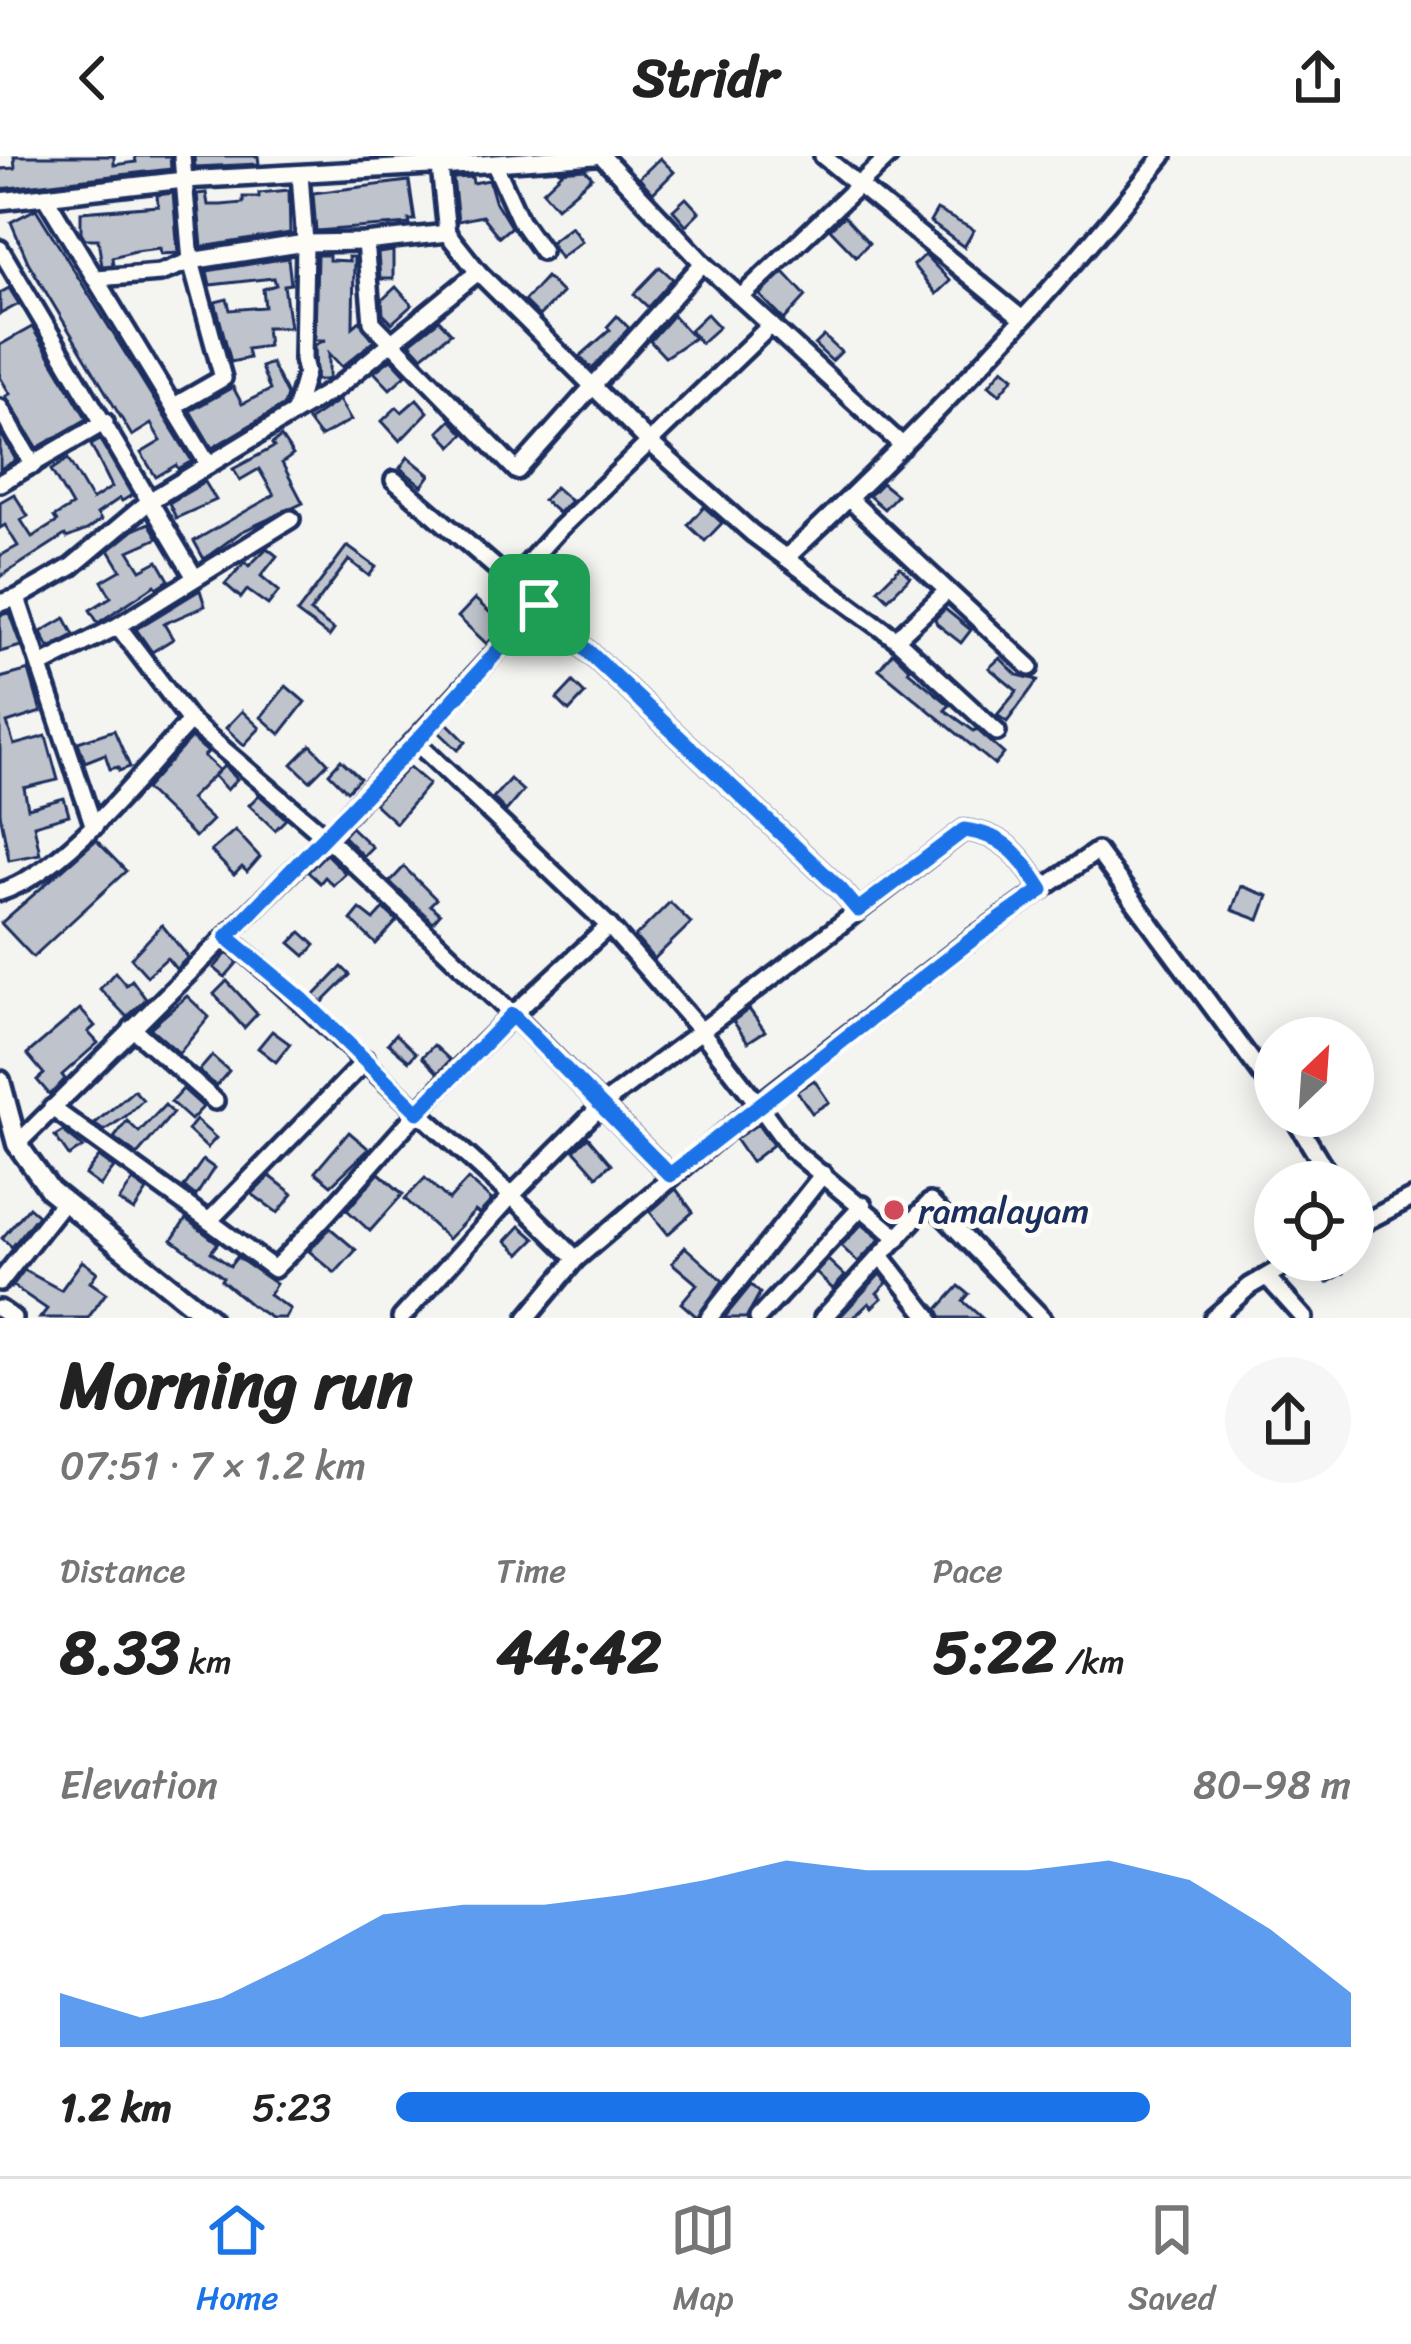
<!DOCTYPE html>
<meta charset="utf-8">
<style>
body{margin:0;font-family:Sriracha,sans-serif;background:#f6f6f6;color:#222;height:100vh;display:flex;flex-direction:column;font-size:45px;white-space:nowrap}
*{box-sizing:border-box;margin:0}
p{font-size:39px;color:#767676}
.icon{flex:none;width:66px;height:66px;fill:none;stroke:currentColor;stroke-width:2;stroke-linecap:round;stroke-linejoin:round}
.map{position:relative;height:1162px;overflow:hidden}
.drawer{display:flex;flex-direction:column;background:#fff;flex:1}
.drawer>*{flex:none}
.needle{width:78px;rotate:25deg}
.fabs{position:absolute;left:1254px;top:861px;display:grid;gap:24px}
.fabs a{display:grid;place-items:center;width:120px;height:120px;border-radius:50%;background:#fff;box-shadow:0 6px 30px #0003;font-size:60px}
.pin{position:absolute;display:grid;place-items:center;width:102px;height:102px;color:#fff;margin:-51px;border-radius:24px;box-shadow:0 6px 18px #0006}
.round{display:grid;place-items:center;flex:none;width:126px;height:126px;border-radius:63px;background:#f6f6f6}
.head{display:flex;align-items:center;justify-content:space-between;height:204px;padding:0 60px}
h1{font-size:66px;font-weight:700;line-height:90px}
.stats{display:grid;grid-template-columns:repeat(3,1fr);gap:18px;height:204px;padding:12px 60px}
.stats div{display:grid;align-content:center}
.stats b{font-size:60px;font-weight:700}
.stats small{font-size:33px;font-weight:400}
.stats p{font-size:33px}
.chart{height:336px;padding:24px 60px}
.chart p{display:flex;justify-content:space-between}
.chart svg{width:100%;height:216px;margin-top:12px;fill:#1a73e8;opacity:.7}
ul{padding:0 60px;list-style:none;font-size:39px}
li{display:grid;grid-template-columns:192px 144px 1fr;align-items:center;height:90px}
li i{height:30px;border-radius:15px;background:#1a73e8}
header{display:flex;justify-content:space-between;align-items:center;height:156px;padding:0 60px;background:#fff;font-size:54px;font-weight:700}
.tab-bar{display:flex;justify-content:space-around;align-items:center;height:168px;border-top:3px solid #e0e0e0;background:#fff;font-size:33px;color:#767676}
.tab-bar a{display:grid;justify-items:center;gap:6px}
.tab-bar .selected{color:#1a73e8}
.map>svg:first-child{display:block}
.building{fill:#bfc3cc;stroke:#1b2f5e;stroke-width:3}
.lines{fill:none;stroke-linecap:round;stroke-linejoin:round}
.minor-casing{stroke:#1b2f5e;stroke-width:24}
.major-casing{stroke:#1b2f5e;stroke-width:27}
.minor{stroke:#fdfcf7;stroke-width:15}
.major{stroke:#fdfcf7;stroke-width:18}
.route-casing{stroke:#fff;stroke-width:24}
.route{stroke:#1a73e8;stroke-width:15}
.poi-dot{fill:#d1495b;stroke:#fdfcf7;stroke-width:4.5}
.labels{text-anchor:middle;stroke-width:10;stroke-linejoin:round;paint-order:stroke}
.poi-label{font-size:36px;fill:#1b2f5e;stroke:#fdfcf7;text-anchor:start}
</style>
<header><svg class="icon" aria-label="back" viewBox="0 0 24 24"><path d="M15 5l-7 7 7 7"/></svg>Stridr<svg class="icon" aria-label="share" viewBox="0 0 24 24"><path d="M12 15V3M7 8l5-5 5 5M5 13v7h14v-7"/></svg></header>
<div class="map">
<svg width="1411" height="1162" viewBox="0 0 1411 1162">
<rect width="100%" height="100%" fill="#f4f4f1"/>
<filter id="ink" filterUnits="userSpaceOnUse"><feTurbulence type="fractalNoise" baseFrequency=".00833" numOctaves="2"/><feDisplacementMap in="SourceGraphic" scale="24" xChannelSelector="R" yChannelSelector="G"/><feConvolveMatrix kernelMatrix="1 2 1 2 8 2 1 2 1" color-interpolation-filters="sRGB"/></filter>
<g filter="url(#ink)">
<g class="building">
<path d="M14,0H114V9L136,6L135,0H170L171,13L0,33V13L15,12Z"/>
<path d="M194,0H258L259,8L195,11Z"/>
<path d="M660,2L674,16L653,37L639,22Z"/>
<path d="M585,13L592,21L557,51L543,35L562,17L560,15Z"/>
<path d="M472,21L473,27L489,24L495,45L511,71L499,81L482,60L458,65L453,22Z"/>
<path d="M409,25L415,64H409L410,68L316,75L313,37Z"/>
<path d="M289,34L290,77L202,91L197,38L206,37L208,49H221L243,47V41H259V37Z"/>
<path d="M173,37L178,97L161,98L160,92L135,95L112,101L113,109L102,110L98,83H85L81,76V56L158,50L157,39Z"/>
<path d="M686,42L699,56L686,69L673,54Z"/>
<path d="M36,53L192,305L178,313L176,309L156,321L141,297L161,285L151,268L132,280L28,106L11,66Z"/>
<path d="M937,54L974,74L964,91L930,66Z"/>
<path d="M844,60L869,87L856,100L830,73Z"/>
<path d="M571,70L582,85L560,102L550,86Z"/>
<path d="M393,95V123H380L378,97Z"/>
<path d="M317,99H329V104L349,105L348,101H354L353,171L360,165L374,185L342,211L329,197V222L325,224H316L315,189L326,184H315Z"/>
<path d="M925,99L950,125L936,138L913,109Z"/>
<path d="M288,102L291,128L284,129L290,171H266L268,190L247,193L249,202L231,206L215,146L227,143L230,154L265,151L263,133L276,129L274,122L210,129L207,115Z"/>
<path d="M660,111L673,123L648,151L634,138Z"/>
<path d="M784,116L806,140L784,164L760,139Z"/>
<path d="M546,121L562,137L539,160L524,145Z"/>
<path d="M396,131L412,149L392,167L383,158L382,144Z"/>
<path d="M9,132L19,148L0,158V137Z"/>
<path d="M707,158L719,171L701,187L690,174Z"/>
<path d="M673,159L694,182L665,201L650,185Z"/>
<path d="M617,160L629,172L592,213L580,200L610,174L607,171Z"/>
<path d="M439,164L451,177L422,200L410,187Z"/>
<path d="M32,171L87,263L37,292L6,240L10,238L0,221V189Z"/>
<path d="M824,180L841,196L832,205L815,189Z"/>
<path d="M391,203L406,219L390,233L374,216Z"/>
<path d="M271,207L287,239L284,249L212,292L190,255L233,231L242,248L270,234L261,211Z"/>
<path d="M1003,212L1014,221L1000,238L989,229Z"/>
<path d="M417,243L428,256L400,285L382,265L397,251L402,256Z"/>
<path d="M339,244L351,264L320,281L308,265Z"/>
<path d="M451,264L464,278L452,290L439,276Z"/>
<path d="M0,276L16,304L0,313Z"/>
<path d="M281,281L293,299L282,307L303,347L241,376L204,403L194,385L274,339L259,313L240,324L233,313L274,291L272,288Z"/>
<path d="M100,284L132,339L122,345L120,342L97,358L101,364L87,374L67,382L65,379L0,421V400L18,390L5,369L0,372V346L14,338L28,360L21,364L32,381L57,366L54,361L72,350L51,314L68,303L92,344L112,331L91,289Z"/>
<path d="M408,301L430,319L422,330L400,312Z"/>
<path d="M205,326L216,344L176,362L169,347Z"/>
<path d="M882,327L897,339L884,353L869,340Z"/>
<path d="M555,331L571,345L558,357L543,344Z"/>
<path d="M704,351L722,367L705,385L688,369Z"/>
<path d="M149,367L158,382L129,395L141,414L158,405L169,424L157,432L155,429L98,467L90,454L111,441L102,425L121,414L109,394L135,373Z"/>
<path d="M347,390L376,411L369,420L349,404L310,456L334,474L329,481L297,457Z"/>
<path d="M267,392L277,400L261,420L279,435L268,449L247,434L241,442L225,428L245,406L249,410Z"/>
<path d="M900,411L910,421L888,443L878,433Z"/>
<path d="M200,434L205,450L164,468L173,483L152,496L136,473Z"/>
<path d="M475,443L497,463L500,460L507,466L487,488L458,461Z"/>
<path d="M945,453L971,474L961,487L937,468L935,463Z"/>
<path d="M9,457L21,490L0,496V459Z"/>
<path d="M65,462L74,479L49,492L41,476Z"/>
<path d="M893,496L910,513L908,515L950,549L945,554L974,575L976,573L1004,598L995,609L879,513Z"/>
<path d="M1000,502L1017,519L1038,524L1007,566L997,559L1017,535L989,512Z"/>
<path d="M29,514L41,556L7,567L14,589L46,580L58,624L24,632L28,652L64,642L69,659L34,669L40,698L9,704L0,657V522Z"/>
<path d="M573,526L585,538L569,555L557,543Z"/>
<path d="M286,530L305,546L280,578L261,561Z"/>
<path d="M242,555L260,572L244,589L226,572Z"/>
<path d="M447,567L466,586L458,594L439,576Z"/>
<path d="M114,574L130,611L119,615L118,611L110,613L105,598L85,606L78,586Z"/>
<path d="M191,582L208,596L204,600L219,614L190,643L212,664L195,681L145,633Z"/>
<path d="M311,589L328,607L310,625L292,608Z"/>
<path d="M341,604L360,622L347,635L329,617Z"/>
<path d="M224,610L237,623L227,634L214,620Z"/>
<path d="M409,611L429,628L396,667L374,647Z"/>
<path d="M510,623L523,635L506,655L493,642Z"/>
<path d="M259,639L286,663L275,674L249,649Z"/>
<path d="M351,671L372,691L363,700L343,680Z"/>
<path d="M235,674L260,701L247,716L242,711L234,719L211,695Z"/>
<path d="M96,684L126,715L33,801L1,767Z"/>
<path d="M326,698L345,717L333,729L325,721L320,727L308,716Z"/>
<path d="M404,711L436,743L430,749L440,758L433,766L390,726Z"/>
<path d="M1241,730L1268,740L1259,764L1232,754Z"/>
<path d="M670,746L691,767L654,803L635,781Z"/>
<path d="M360,753L374,764L384,753L397,765L376,788L351,764Z"/>
<path d="M162,769L188,801L176,813L167,802L147,820L131,802Z"/>
<path d="M301,776L315,789L305,800L290,787Z"/>
<path d="M227,797L238,806L225,821L214,812Z"/>
<path d="M342,811L350,819L322,847L314,840Z"/>
<path d="M115,816L126,829L132,824L146,843L127,861L100,833Z"/>
<path d="M227,825L257,858L244,872L214,838Z"/>
<path d="M187,840L209,861L179,897L150,872Z"/>
<path d="M80,853L95,870L88,876L98,887L62,919L65,923L50,939L37,924L44,918L27,898Z"/>
<path d="M749,853L765,875L748,886L733,865Z"/>
<path d="M272,875L290,888L276,906L258,892Z"/>
<path d="M396,878L416,897L409,905L388,887Z"/>
<path d="M434,889L450,904L438,917L422,901Z"/>
<path d="M212,900L229,915L216,930L199,915Z"/>
<path d="M814,924L829,946L812,957L797,935Z"/>
<path d="M183,933L203,951L191,964L171,946Z"/>
<path d="M134,934L143,944L126,960L104,975L94,968Z"/>
<path d="M165,949L173,957L137,999L114,982L127,965L139,976Z"/>
<path d="M196,964L216,982L207,992L188,974Z"/>
<path d="M758,968L773,989L751,1006L735,983Z"/>
<path d="M63,975L83,991L69,1000L55,980Z"/>
<path d="M349,976L369,993L331,1029L315,1016Z"/>
<path d="M588,981L611,1008L597,1020L574,994Z"/>
<path d="M99,1001L114,1012L100,1030L85,1019Z"/>
<path d="M203,1004L214,1012L196,1040L184,1031Z"/>
<path d="M379,1017L403,1038L370,1075L347,1054Z"/>
<path d="M270,1020L293,1038L278,1057L252,1038Z"/>
<path d="M425,1022L449,1044L468,1023L492,1044L479,1058L475,1055L448,1083L405,1043Z"/>
<path d="M133,1025L147,1035L134,1055L119,1045Z"/>
<path d="M676,1033L693,1056L668,1078L650,1056Z"/>
<path d="M29,1051L38,1059L12,1091L2,1082Z"/>
<path d="M186,1063L218,1087L211,1096L230,1110L237,1101L276,1128L269,1139L290,1153L285,1162H271L251,1149L221,1124L223,1121L172,1084Z"/>
<path d="M862,1068L880,1083L858,1106L841,1090Z"/>
<path d="M520,1070L535,1083L520,1098L506,1085Z"/>
<path d="M330,1072L356,1094L335,1117L309,1095Z"/>
<path d="M685,1091L723,1125L697,1161L681,1147L697,1128L672,1107Z"/>
<path d="M828,1104L845,1120L833,1133L816,1117Z"/>
<path d="M1313,1104H1336L1344,1117L1327,1127Z"/>
<path d="M82,1105L97,1116L90,1126L106,1137L88,1162H40L47,1153L13,1130L10,1133L24,1114L61,1134Z"/>
<path d="M880,1118L887,1127L877,1137L882,1142L872,1151L869,1147L853,1162H839Z"/>
<path d="M751,1129L760,1137L746,1162H724Z"/>
<path d="M959,1130L969,1138L963,1145L982,1162H942L938,1153Z"/>
</g>
<g class="lines">
<g class="minor-casing">
<g id="minor">
<path d="M602,0L703,107L903,290"/>
<path d="M823,0L1021,162"/>
<path d="M495,9L520,64L542,95"/>
<path d="M430,10L440,11L447,77L478,116L648,285L752,377L896,483L997,576"/>
<path d="M440,11L595,0"/>
<path d="M45,40L208,308"/>
<path d="M0,45L184,24L430,10L429,0"/>
<path d="M365,86L372,166L517,315L703,107"/>
<path d="M0,93L194,420"/>
<path d="M97,122L160,117L191,105L305,87L365,86L447,77"/>
<path d="M742,140L889,0"/>
<path d="M176,249L223,222L191,105L182,0"/>
<path d="M0,252L33,309"/>
<path d="M295,255L306,216L303,203L305,87L300,18"/>
<path d="M0,327L105,266"/>
<path d="M849,343L1030,511"/>
<path d="M786,402C920,277 1048,143 1163,0"/>
<path d="M512,425L556,376L771,169"/>
<path d="M17,442L94,671"/>
<path d="M0,447L17,442L71,411L151,344L337,231L478,116"/>
<path d="M539,449L841,734L858,754"/>
<path d="M118,470L190,565L326,681L512,858L670,1019"/>
<path d="M896,483L947,435"/>
<path d="M41,509L118,470L291,363"/>
<path d="M416,586L609,770L701,875L964,674C1006,679 1020,700 1042,734"/>
<path d="M0,736C65,716 143,615 190,565"/>
<path d="M227,781C294,837 355,898 420,957C473,1005 526,1051 576,1103"/>
<path d="M132,872L215,945"/>
<path d="M52,952L209,1065L366,904"/>
<path d="M1293,960L1333,1026"/>
<path d="M17,988L326,681L539,449L394,324"/>
<path d="M209,1065L274,1113C325,1063 370,1009 417,957C477,890 543,830 609,770"/>
<path d="M1353,1072L1411,1042"/>
<path d="M898,1082L791,993L758,948L974,781L1097,695L1275,936"/>
<path d="M882,1101L930,1162"/>
<path d="M1267,1121L1304,1162"/>
<path d="M0,1126L63,1046"/>
<path d="M0,1153L13,1162"/>
<path d="M401,1162L513,1038L602,949L701,875L758,948L576,1103L527,1162"/>
<path d="M709,1162L823,1018"/>
<path d="M758,1162L863,1049"/>
<path d="M823,1162L930,1046L1042,1162"/>
<path d="M1213,1162L1250,1130L1295,1104"/>
</g>
</g>
<g class="major-casing">
<path id="major" d="M0,925L17,988L50,1034L209,1162"/>
</g>
<use href="#minor" class="minor"/>
<use href="#major" class="major"/>
</g>
</g>
<g class="lines" filter="url(#ink)">
<g class="route-casing">
<path id="route" d="M539,449L841,734L858,754L964,674C1006,679 1020,700 1042,734L974,782L670,1019L512,859L418,956L303,844L227,781L416,586Z"/>
</g>
<use href="#route" class="route"/>
</g>
<circle class="poi-dot" cx="894" cy="1054" r="12"/>
<g class="labels">
<g class="poi-label">
<text x="918" y="1067">ramalayam</text>
</g>
</g>
</svg>
<div class="fabs">
<a><svg class="needle" viewBox="-14 -14 28 28"><path d="M0-13l5 13h-10z" fill="#e53935"/><path d="M0 13l5-13h-10z" fill="#767676"/></svg></a>
<a><svg class="icon" aria-label="locate" viewBox="0 0 24 24"><circle cx="12" cy="12" r="6"/><path d="M12 2v4M12 18v4M2 12h4M18 12h4"/></svg></a>
</div>
<div class="pin" style="left:539px;top:449px;background:#1e9e55"><svg class="icon" aria-label="arrive" viewBox="0 0 24 24"><path d="M6 21V4h12l-3 4 3 4H6"/></svg></div>
</div>
<section class="drawer">
<div class="head"><div><h1>Morning run</h1><p>07:51 · 7 × 1.2 km</p></div><a class="round"><svg class="icon" aria-label="share" viewBox="0 0 24 24"><path d="M12 15V3M7 8l5-5 5 5M5 13v7h14v-7"/></svg></a></div>
<div class="stats">
<div><p>Distance</p><b>8.33<small> km</small></b></div>
<div><p>Time</p><b>44:42</b></div>
<div><p>Pace</p><b>5:22<small> /km</small></b></div>
</div>
<div class="chart"><p><span>Elevation</span>80–98 m</p>
<svg viewBox="0 0 160 44" preserveAspectRatio="none"><path d="M0 44V33L10 38L20 34L30 26L40 17L50 15L60 15L70 13L80 10L90 6L100 8L110 8L120 8L130 6L140 10L150 20L160 33V44z"/></svg>
</div>
<ul>
<li><b>1.2 km</b>5:23<i style="width:79%"></i></li>
</ul>
</section>
<nav class="tab-bar">
<a class="selected"><svg class="icon" aria-label="home" viewBox="0 0 24 24"><path d="M3 11l9-7 9 7M6 9v11h12V9"/></svg>Home</a>
<a><svg class="icon" aria-label="map" viewBox="0 0 24 24"><path d="M3 6l6-2 6 2 6-2v14l-6 2-6-2-6 2zM9 4v14M15 6v14"/></svg>Map</a>
<a><svg class="icon" aria-label="saved" viewBox="0 0 24 24"><path d="M7 4h10v16l-5-4-5 4z"/></svg>Saved</a>
</nav>
